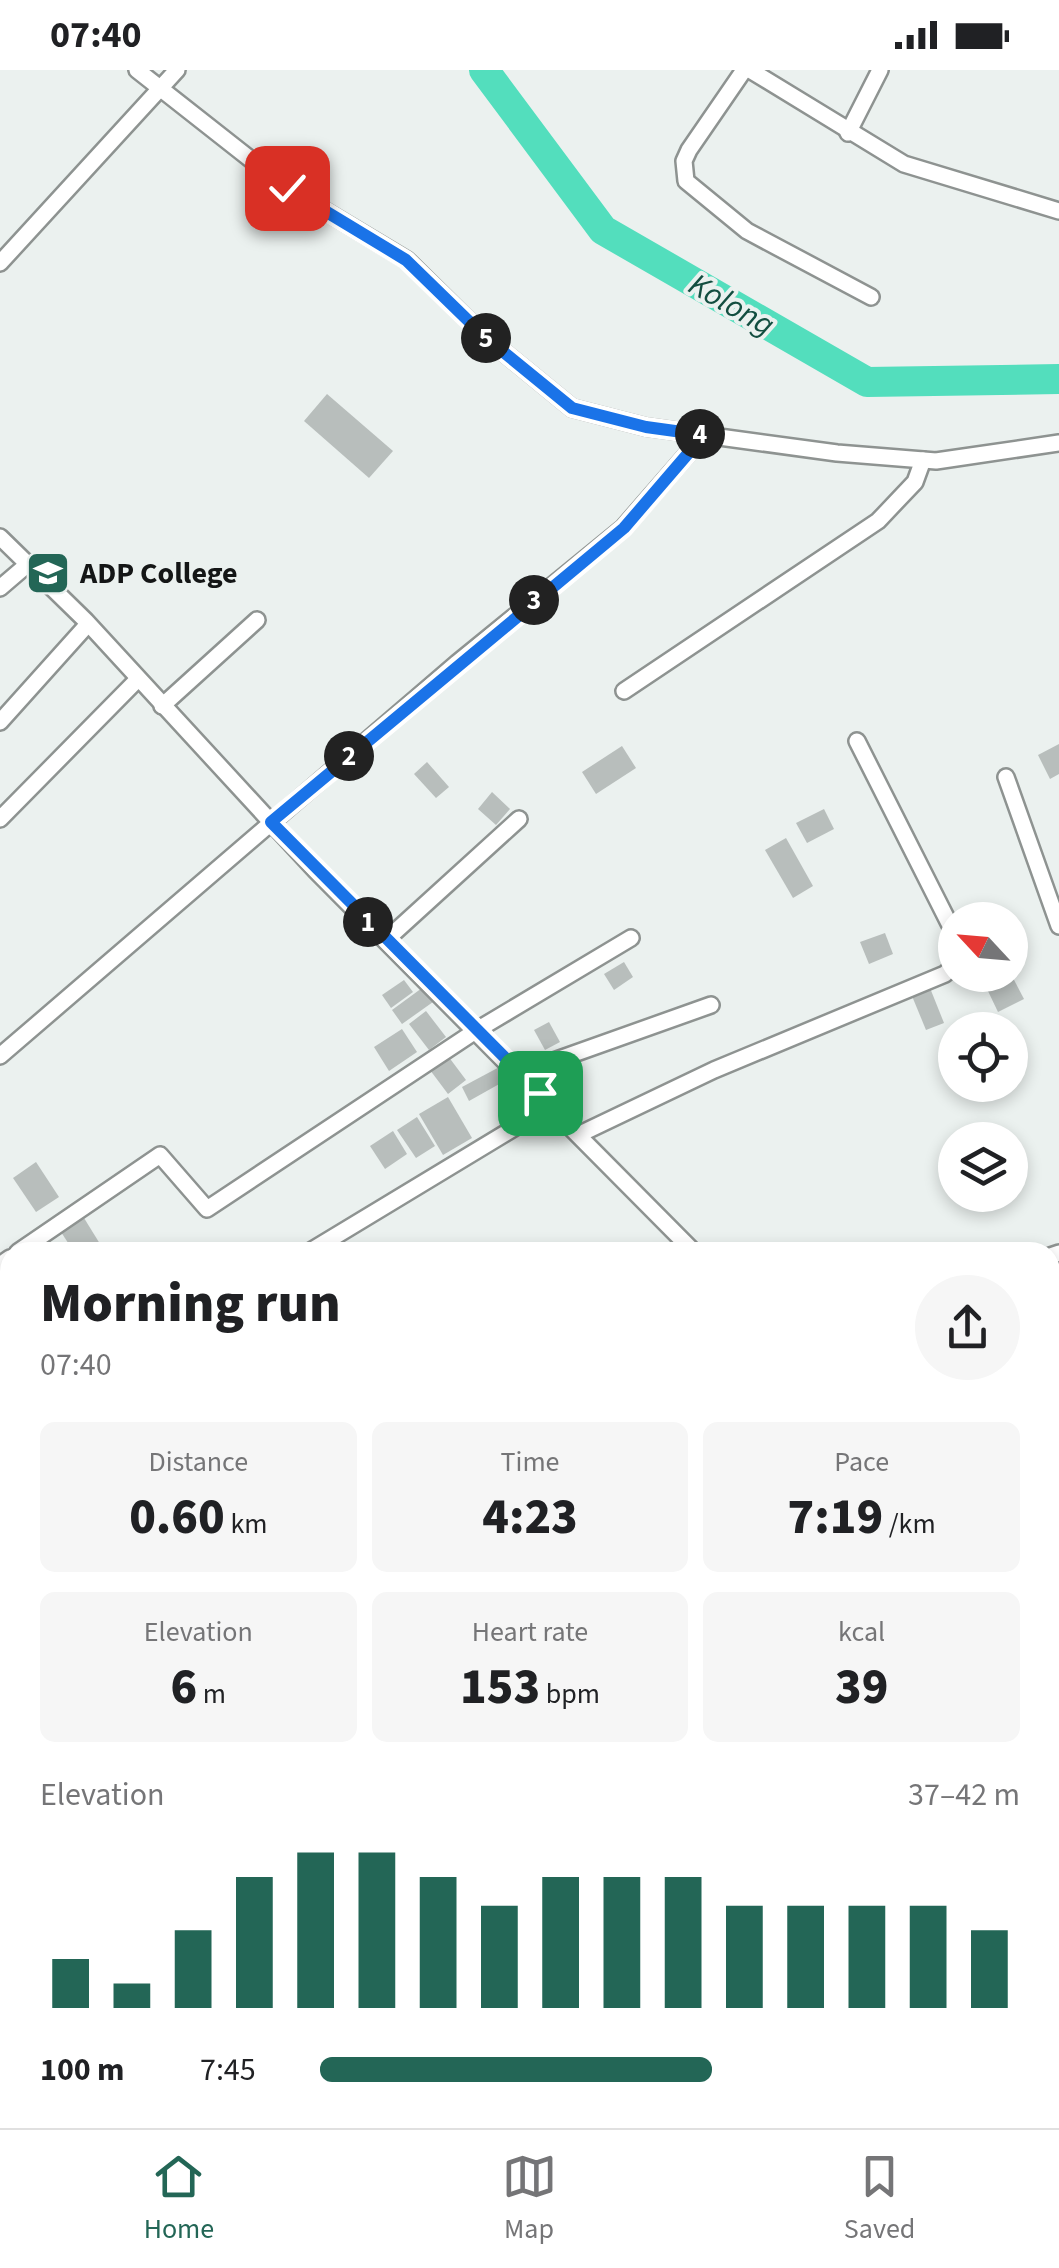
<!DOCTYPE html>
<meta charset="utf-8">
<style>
body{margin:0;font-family:"Source Sans 3",sans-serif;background:#f6f6f6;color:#202124;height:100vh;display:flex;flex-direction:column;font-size:38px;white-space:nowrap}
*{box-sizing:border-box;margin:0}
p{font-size:32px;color:#757577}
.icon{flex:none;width:55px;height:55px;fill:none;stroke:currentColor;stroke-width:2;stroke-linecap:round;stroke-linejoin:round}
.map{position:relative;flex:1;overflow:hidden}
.drawer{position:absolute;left:0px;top:1172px;width:1060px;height:888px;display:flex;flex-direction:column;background:#fff;border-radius:30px 30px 0 0;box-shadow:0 5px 15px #0003}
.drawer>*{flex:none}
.needle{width:65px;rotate:296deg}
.buttons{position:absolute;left:938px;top:832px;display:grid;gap:20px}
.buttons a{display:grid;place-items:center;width:90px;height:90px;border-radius:50%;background:#fff;box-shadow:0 5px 15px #0003;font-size:50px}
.pin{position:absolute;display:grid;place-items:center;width:85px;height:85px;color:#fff;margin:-42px;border-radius:20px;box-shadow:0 5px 15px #0006}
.km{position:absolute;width:50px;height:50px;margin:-25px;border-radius:50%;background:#222;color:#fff;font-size:28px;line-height:50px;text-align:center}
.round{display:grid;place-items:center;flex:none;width:105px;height:105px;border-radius:52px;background:#f6f6f6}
.head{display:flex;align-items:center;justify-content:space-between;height:170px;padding:0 40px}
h1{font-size:55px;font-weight:800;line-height:75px}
.figures{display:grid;grid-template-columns:repeat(3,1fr);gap:15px;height:170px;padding:10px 40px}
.figures div{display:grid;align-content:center;border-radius:15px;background:#f6f6f6;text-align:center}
.figures b{font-size:50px;font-weight:800}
.figures small{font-size:28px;font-weight:400}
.figures p{font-size:28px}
.chart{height:280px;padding:20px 40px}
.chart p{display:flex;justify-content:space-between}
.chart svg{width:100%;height:180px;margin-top:10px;stroke:#236656;stroke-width:6}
ul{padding:0 40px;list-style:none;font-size:32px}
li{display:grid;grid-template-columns:160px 120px 1fr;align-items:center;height:75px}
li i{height:25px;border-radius:12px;background:#236656}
.status{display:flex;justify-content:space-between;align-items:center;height:70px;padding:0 50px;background:#fff;direction:ltr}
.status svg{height:28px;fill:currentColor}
.menu{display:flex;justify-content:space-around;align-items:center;height:140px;border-top:2px solid #e0e0e0;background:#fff;font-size:28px;color:#757577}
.menu a{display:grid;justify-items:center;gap:5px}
.menu .active{color:#236656}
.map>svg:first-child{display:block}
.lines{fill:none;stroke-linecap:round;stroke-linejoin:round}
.river{stroke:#53debd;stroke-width:30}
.building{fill:#b8bebc}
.minor-casing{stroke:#8e9391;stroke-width:20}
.minor{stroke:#fff;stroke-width:15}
.route-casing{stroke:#fff;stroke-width:20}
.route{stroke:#1a73e8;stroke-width:12}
.labels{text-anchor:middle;stroke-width:8;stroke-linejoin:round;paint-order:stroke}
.poi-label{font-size:30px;font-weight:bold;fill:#141616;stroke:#ebf1ef;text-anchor:start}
.water-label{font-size:32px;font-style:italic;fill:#134e40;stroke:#ebf1ef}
</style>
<div class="status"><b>07:40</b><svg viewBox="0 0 49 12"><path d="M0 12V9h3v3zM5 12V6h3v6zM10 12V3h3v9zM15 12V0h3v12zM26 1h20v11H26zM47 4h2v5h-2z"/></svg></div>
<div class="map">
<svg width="1059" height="2058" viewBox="0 0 1059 2058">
<rect width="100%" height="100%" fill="#ebf1ef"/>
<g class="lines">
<path class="river" d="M484,0L603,160L867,312L1059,309"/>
</g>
<g class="building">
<path d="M327,324L393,381L369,408L304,351Z"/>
<path d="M1059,674V704L1050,709L1038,685Z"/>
<path d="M622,676L636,698L596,724L582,702Z"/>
<path d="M427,692L449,717L436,728L414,704Z"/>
<path d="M492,722L510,739L496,755L478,739Z"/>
<path d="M824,739L834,759L807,773L796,753Z"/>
<path d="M786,768L813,816L793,828L765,780Z"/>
<path d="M885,863L893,884L869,894L860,872Z"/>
<path d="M624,892L633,907L614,920L604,904Z"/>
<path d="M1012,906L1024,929L998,942L987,919Z"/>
<path d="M404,910L413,922L391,938L382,925Z"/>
<path d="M422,918L433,932L402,954L392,940Z"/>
<path d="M930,918L944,953L926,960L912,926Z"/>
<path d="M426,941L446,967L429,980L409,954Z"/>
<path d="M549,952L560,972L545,980L534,960Z"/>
<path d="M402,959L417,982L389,1001L374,977Z"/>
<path d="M445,982L466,1010L448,1024L427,996Z"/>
<path d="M505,994L512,1007L469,1031L462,1017Z"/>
<path d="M448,1027L472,1068L443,1085L419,1044Z"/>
<path d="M417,1047L435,1076L416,1088L397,1060Z"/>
<path d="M393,1061L407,1084L385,1099L370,1076Z"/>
<path d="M36,1092L59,1127L36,1142L13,1108Z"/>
<path d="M84,1148L105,1182H74L61,1162Z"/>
</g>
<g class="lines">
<g class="minor-casing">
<g id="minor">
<path d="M137,0L287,118L407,190L484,266L572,338L646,357L837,383L936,391L1059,373"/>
<path d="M744,0L689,80L684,91L686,111L747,161L871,227"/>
<path d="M750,0L904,94L1059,141"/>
<path d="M848,63L880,0"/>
<path d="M0,193L177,0"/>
<path d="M0,467L86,551L316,801L694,1182"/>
<path d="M0,518L28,494"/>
<path d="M624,621L878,451L915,412L923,390"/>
<path d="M162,636L257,550"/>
<path d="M0,652L88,554"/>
<path d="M857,671L955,865"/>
<path d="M1006,707L1059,856"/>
<path d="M0,749L138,609"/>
<path d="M386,870L519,749"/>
<path d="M0,986L457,593L623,458L704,365"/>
<path d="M520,1003L711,935"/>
<path d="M580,1064L714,1000L945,904L955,894"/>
<path d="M18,1182L160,1085L207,1139L477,960L631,868"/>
<path d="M309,1182L552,1035"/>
<path d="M1050,1186L1059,1183"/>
<path d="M0,1195L10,1188"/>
<path d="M0,1352L10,1346"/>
<path d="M1050,1383L1059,1379"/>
<path d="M0,1657L10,1652"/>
<path d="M1050,1799L1059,1796"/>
<path d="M1050,2020L1059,2019"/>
<path d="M0,2030L10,2026"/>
<path d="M296,2058L318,2050"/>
<path d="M932,2058L944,2050"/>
</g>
</g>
<use href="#minor" class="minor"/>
</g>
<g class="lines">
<g class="route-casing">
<path id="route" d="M287,118L406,190L484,266L572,338L646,357L704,365L624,458L271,752L540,1023"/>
</g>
<use href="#route" class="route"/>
</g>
<defs>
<g id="university-square" transform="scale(2.25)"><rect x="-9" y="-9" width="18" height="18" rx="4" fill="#236656" stroke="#ebf1ef"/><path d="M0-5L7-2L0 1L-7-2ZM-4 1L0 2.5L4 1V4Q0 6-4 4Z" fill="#fff"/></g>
</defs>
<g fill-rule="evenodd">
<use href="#university-square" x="48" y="503"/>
</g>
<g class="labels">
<g class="poi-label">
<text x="80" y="513">ADP College</text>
</g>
<g class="water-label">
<text transform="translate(732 234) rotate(30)" y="11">Kolong</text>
</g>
</g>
</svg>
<div class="buttons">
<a><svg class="needle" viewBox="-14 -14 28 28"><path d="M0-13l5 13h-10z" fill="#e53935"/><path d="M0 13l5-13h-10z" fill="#757577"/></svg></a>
<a><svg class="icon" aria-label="locate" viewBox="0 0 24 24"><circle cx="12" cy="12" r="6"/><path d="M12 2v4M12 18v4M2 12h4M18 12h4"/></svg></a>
<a><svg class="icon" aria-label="layers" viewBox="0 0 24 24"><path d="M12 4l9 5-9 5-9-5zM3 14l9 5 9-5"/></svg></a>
</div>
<div class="pin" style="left:540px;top:1023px;background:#1e9e55"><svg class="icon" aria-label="arrive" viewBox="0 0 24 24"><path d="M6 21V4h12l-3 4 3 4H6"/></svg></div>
<div class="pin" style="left:287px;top:118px;background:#d93025"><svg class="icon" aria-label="check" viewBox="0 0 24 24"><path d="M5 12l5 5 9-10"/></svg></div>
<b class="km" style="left:368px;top:852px">1</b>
<b class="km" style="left:349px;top:686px">2</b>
<b class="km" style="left:534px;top:530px">3</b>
<b class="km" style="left:700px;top:364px">4</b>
<b class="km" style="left:486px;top:268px">5</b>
<section class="drawer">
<div class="head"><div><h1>Morning run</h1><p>07:40</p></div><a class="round"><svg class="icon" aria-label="share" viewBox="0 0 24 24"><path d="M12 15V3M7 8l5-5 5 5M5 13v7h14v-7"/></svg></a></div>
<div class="figures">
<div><p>Distance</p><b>0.60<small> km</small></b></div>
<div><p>Time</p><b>4:23</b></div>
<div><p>Pace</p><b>7:19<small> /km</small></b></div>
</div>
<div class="figures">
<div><p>Elevation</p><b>6<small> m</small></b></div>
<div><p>Heart rate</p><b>153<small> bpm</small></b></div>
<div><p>kcal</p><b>39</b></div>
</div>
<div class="chart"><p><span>Elevation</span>37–42 m</p>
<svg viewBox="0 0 160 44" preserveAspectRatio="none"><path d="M5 44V32M15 44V38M25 44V25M35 44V12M45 44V6M55 44V6M65 44V12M75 44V19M85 44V12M95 44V12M105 44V12M115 44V19M125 44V19M135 44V19M145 44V19M155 44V25"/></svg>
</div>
<ul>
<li><b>100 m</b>7:45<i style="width:56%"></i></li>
</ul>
</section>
</div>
<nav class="menu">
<a class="active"><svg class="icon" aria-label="home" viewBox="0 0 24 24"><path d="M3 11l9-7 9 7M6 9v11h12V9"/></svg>Home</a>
<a><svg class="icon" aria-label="map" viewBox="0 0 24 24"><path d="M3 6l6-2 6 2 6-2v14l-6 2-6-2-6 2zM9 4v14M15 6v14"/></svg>Map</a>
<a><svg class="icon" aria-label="saved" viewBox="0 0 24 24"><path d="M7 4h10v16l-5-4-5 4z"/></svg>Saved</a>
</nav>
